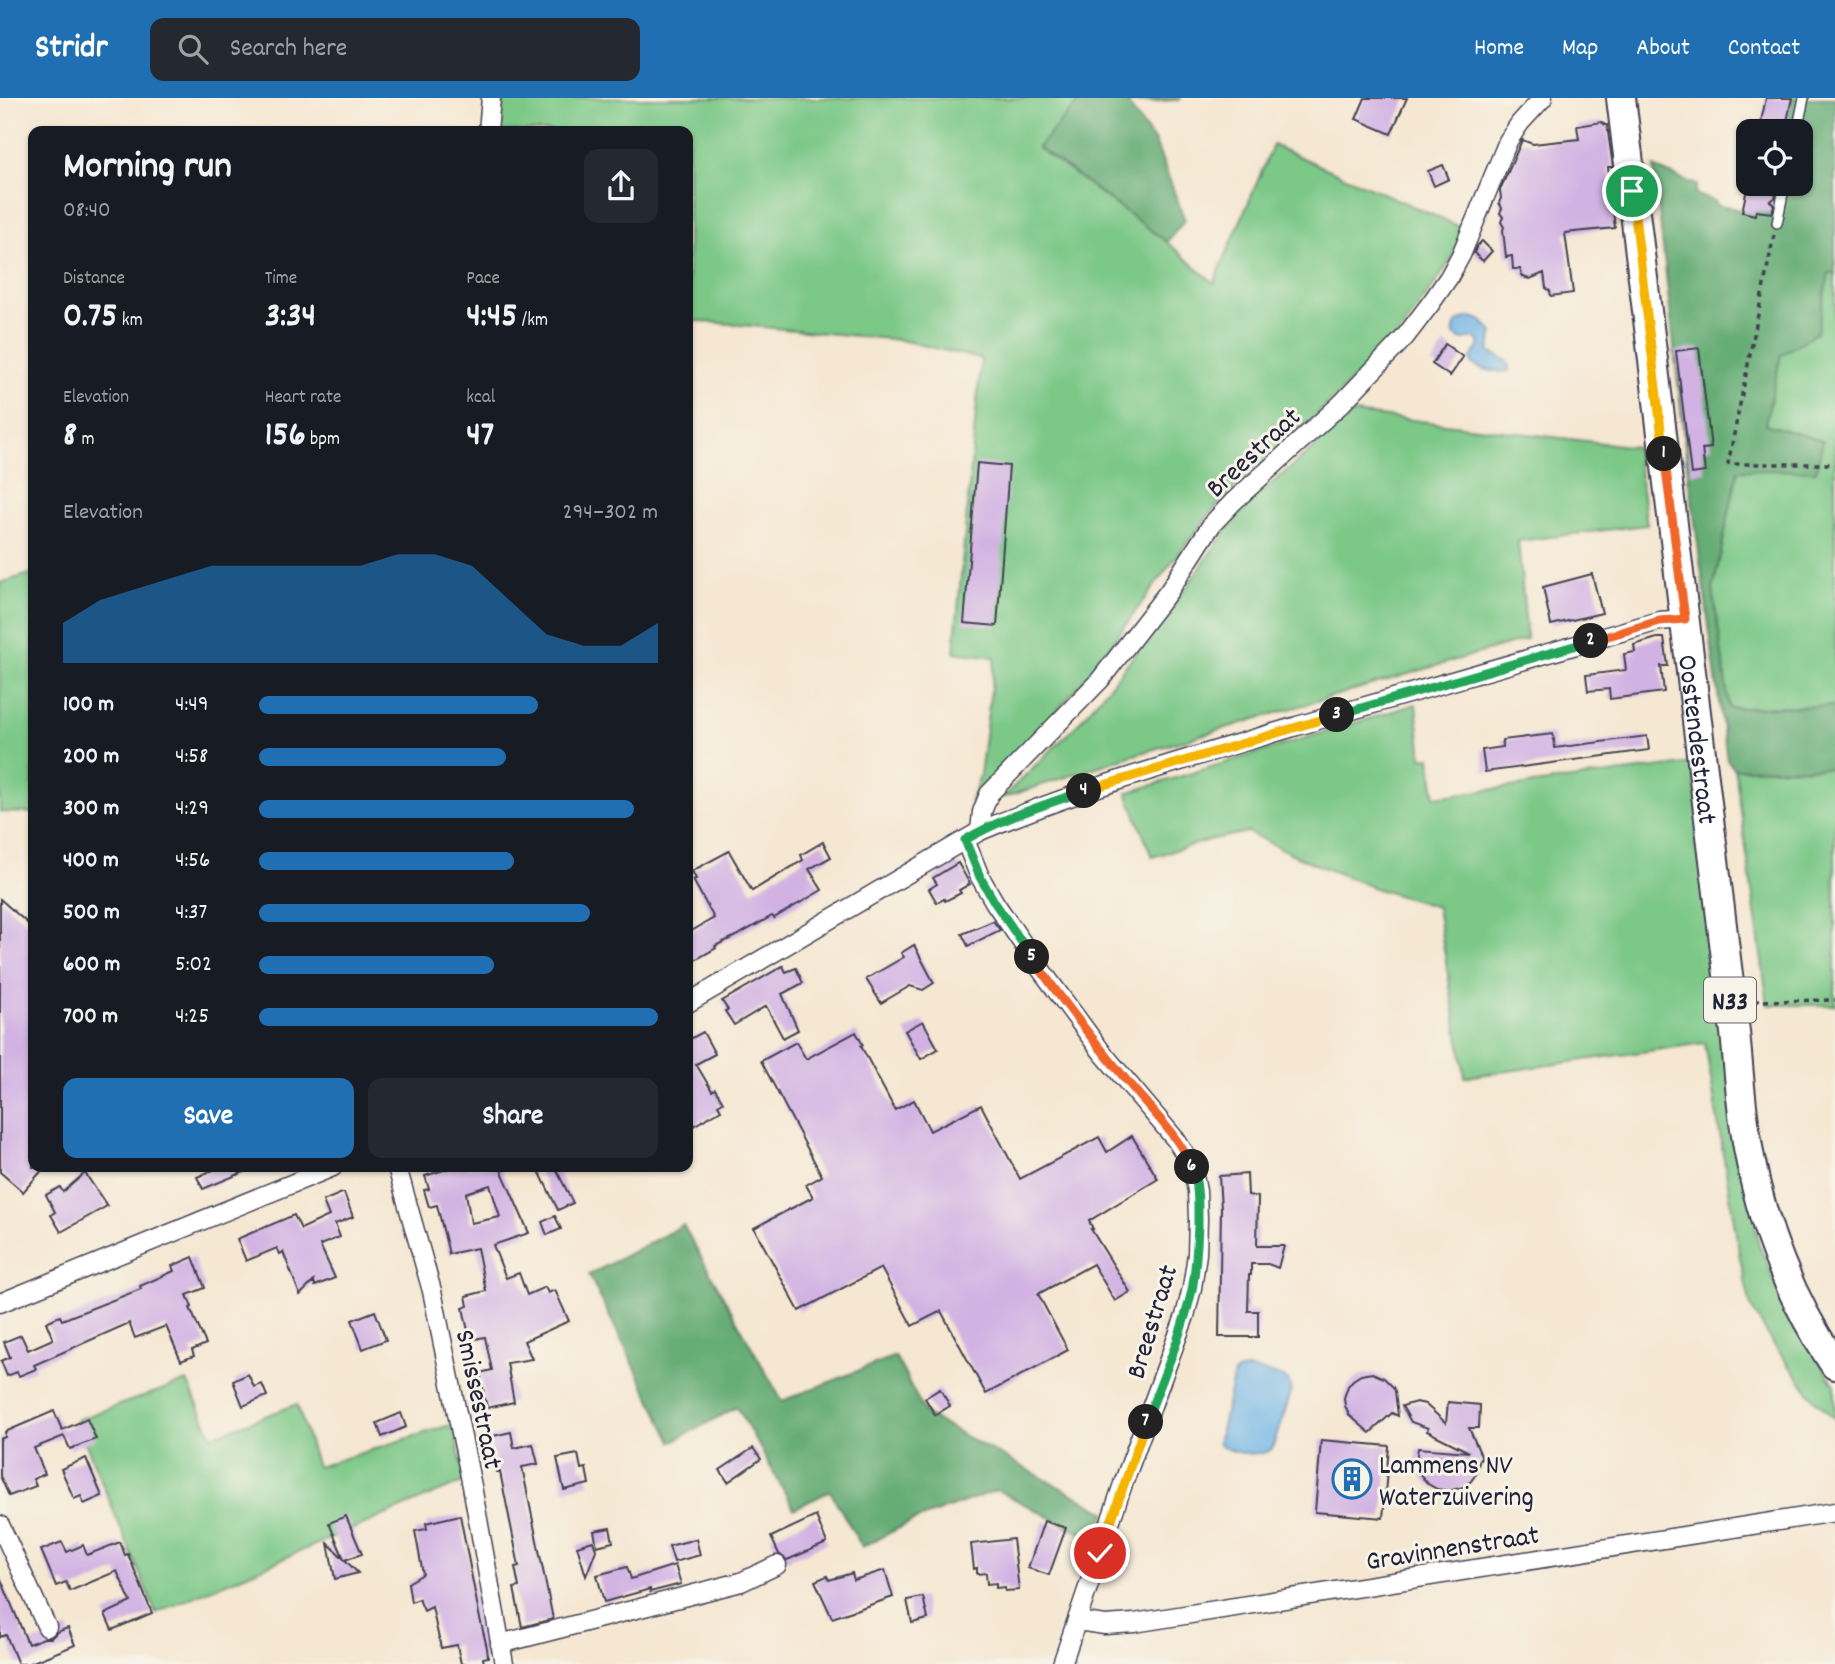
<!DOCTYPE html>
<meta charset="utf-8">
<style>
body{margin:0;font-family:Dekko,sans-serif;background:#242831;color:#f1f3f6;height:100vh;display:flex;flex-direction:column;font-size:26px;white-space:nowrap}
*{box-sizing:border-box;margin:0}
p{font-size:23px;color:#9ea1a6}
.icon{flex:none;width:38px;height:38px;fill:none;stroke:currentColor;stroke-width:2;stroke-linecap:round;stroke-linejoin:round}
.map{position:relative;flex:1;overflow:hidden}
.panel{position:absolute;left:28px;top:28px;width:665px;height:1046px;display:flex;flex-direction:column;background:#171b24;border-radius:14px;box-shadow:0 2px 5px #0004}
.panel>*{flex:none}
.fabs{position:absolute;left:1736px;top:21px;display:grid;gap:14px}
.fabs a{display:grid;place-items:center;width:77px;height:77px;border-radius:14px;background:#171b24;box-shadow:0 2px 5px #0004;font-size:35px}
.pin{position:absolute;display:grid;place-items:center;width:60px;height:60px;color:#fff;margin:-30px;border:4px solid #fff;border-radius:50%;box-shadow:0 2px 7px #0007}
.km{position:absolute;width:35px;height:35px;margin:-18px;border-radius:50%;background:#222;color:#fff;font-size:19px;line-height:35px;text-align:center}
.round{display:grid;place-items:center;flex:none;width:74px;height:74px;border-radius:14px;background:#242831}
.head{display:flex;align-items:center;justify-content:space-between;height:119px;padding:0 35px}
h1{font-size:38px;font-weight:800;line-height:52px}
.metrics{display:grid;grid-template-columns:repeat(3,1fr);gap:10px;height:119px;padding:7px 35px}
.metrics div{display:grid;align-content:center}
.metrics b{font-size:35px;font-weight:800}
.metrics small{font-size:19px;font-weight:400}
.metrics p{font-size:19px}
.chart{height:196px;padding:14px 35px}
.chart p{display:flex;justify-content:space-between}
.chart svg{width:100%;height:126px;margin-top:7px;fill:#1f6fb2;opacity:.7}
.button{display:flex;gap:14px;margin-top:auto;padding:14px 35px}
.button a{flex:1;height:80px;border-radius:14px;background:#1f6fb2;color:#fff;font-size:28px;font-weight:800;line-height:80px;text-align:center}
.button a+a{background:#242831;color:#f1f3f6}
ul{padding:0 35px;list-style:none;font-size:23px}
li{display:grid;grid-template-columns:112px 84px 1fr;align-items:center;height:52px}
li i{height:18px;border-radius:9px;background:#1f6fb2}
header{display:flex;align-items:center;gap:42px;box-sizing:border-box;height:98px;padding:0 35px;background:#1f6fb2;color:#fff}
header strong{font-size:33px}
nav{display:flex;gap:38px;margin-inline-start:auto;font-size:24px}
.search{width:490px;height:63px;background:#242831;display:flex;align-items:center;gap:18px;box-sizing:border-box;padding:0 24px;border-radius:14px;color:#9ea1a6;font-size:26px}
.map>svg:first-child{display:block}
.green{fill:#7cc887;stroke:#4f7561;stroke-width:2}
.forest{fill:#65ac74;stroke:#446758;stroke-width:2}
.water{fill:#6eb4e5;stroke:#486b90;stroke-width:2}
.building{fill:#d1b2e3;fill-rule:evenodd}
.lines{fill:none;stroke-linecap:round;stroke-linejoin:round}
.lane-casing{stroke:#424052;stroke-width:12}
.street-casing{stroke:#424052;stroke-width:21}
.primary-casing{stroke:#424052;stroke-width:32}
.path{stroke:#424052;stroke-width:3.5;stroke-dasharray:5 5;stroke-linecap:butt}
.lane{stroke:#fff;stroke-width:9}
.street{stroke:#fff;stroke-width:18}
.primary{stroke:#fff;stroke-width:28}
.split-1-casing{stroke:#fff;stroke-width:14}
.split-2-casing{stroke:#fff;stroke-width:14}
.split-3-casing{stroke:#fff;stroke-width:14}
.split-4-casing{stroke:#fff;stroke-width:14}
.split-5-casing{stroke:#fff;stroke-width:14}
.split-6-casing{stroke:#fff;stroke-width:14}
.split-7-casing{stroke:#fff;stroke-width:14}
.split-8-casing{stroke:#fff;stroke-width:14}
.split-1{stroke:#f5b400;stroke-width:9}
.split-2{stroke:#f0652b;stroke-width:9}
.split-3{stroke:#22a559;stroke-width:9}
.split-4{stroke:#f5b400;stroke-width:9}
.split-5{stroke:#22a559;stroke-width:9}
.split-6{stroke:#f0652b;stroke-width:9}
.split-7{stroke:#22a559;stroke-width:9}
.split-8{stroke:#f5b400;stroke-width:9}
.labels{text-anchor:middle;stroke-width:6;stroke-linejoin:round;paint-order:stroke}
.shield{fill:#f7f3e8;stroke:#62616f;stroke-width:2}
.shield-label{font-size:26px;font-weight:bold;fill:#22223b}
.street-label{font-size:28px;fill:#22223b;stroke:#f7f3e8}
.poi-label{font-size:28px;fill:#22223b;stroke:#f7f3e8;text-anchor:start}
</style>
<header>
<strong>Stridr</strong>
<div class="search"><svg class="icon" aria-label="search" viewBox="0 0 24 24"><circle cx="10" cy="10" r="6"/><path d="M15 15l6 6"/></svg>Search here</div>
<nav><a>Home</a><a>Map</a><a>About</a><a>Contact</a></nav>
</header>
<div class="map">
<svg width="1835" height="1566" viewBox="0 0 1835 1566">
<rect width="100%" height="100%" fill="#f7f3e8"/>
<filter id="ink" filterUnits="userSpaceOnUse"><feTurbulence type="fractalNoise" baseFrequency=".0143" numOctaves="2"/><feDisplacementMap in="SourceGraphic" scale="14" xChannelSelector="R" yChannelSelector="G"/><feConvolveMatrix kernelMatrix="1 2 1 2 8 2 1 2 1" color-interpolation-filters="sRGB"/></filter>
<filter id="wash" filterUnits="userSpaceOnUse"><feTurbulence type="fractalNoise" baseFrequency=".00686" numOctaves="4" result="noise"/><feDisplacementMap in="SourceGraphic" scale="28" xChannelSelector="R" yChannelSelector="G"/><feGaussianBlur stdDeviation="1.57" result="paint"/><feColorMatrix in="noise" values="0 0 0 0 0 0 0 0 0 0 0 0 0 0 0 0 0 1.4 0 .05"/><feComposite in="paint" operator="in"/></filter>
<g filter="url(#wash)">
<rect width="100%" height="100%" fill="#f5e7d1"/>
<g class="green">
<path d="M504,0H1082L1038,50L1167,144L1214,185L1273,47L1465,131L1450,164L1399,237L1338,297L1215,410L1175,460L1090,575L1016,659L970,705L980,677L995,559L954,554L981,261L900,242L688,222V33H500Z"/>
<path d="M1829,174L1835,175V608L1729,610L1713,491L1738,372L1822,343L1765,326L1781,257L1817,234Z"/>
<path d="M1354,315L1636,349L1647,427L1518,443L1527,541L1127,659L1002,700L1076,628L1107,591L1168,515L1228,430L1249,405Z"/>
<path d="M33,475V715L0,714V485Z"/>
<path d="M1416,606L1422,660L1430,659L1435,699L1692,665L1758,1144L1789,1218L1835,1287V1321L1815,1302L1776,1250L1751,1209L1740,1160L1705,945L1465,979L1437,809L1377,791L1298,759L1248,734L1213,741L1152,759L1127,695Z"/>
<path d="M1835,670V907H1768L1735,671Z"/>
<path d="M187,1283L212,1338L297,1306L317,1369L453,1326L465,1383L156,1515L76,1322Z"/>
</g>
<g class="forest">
<path d="M1082,0H1181L1180,2L1127,5L1155,44L1185,122L1167,144L1038,49Z"/>
<path d="M1792,0H1835V175H1829L1817,234L1781,257L1765,326L1823,343L1816,373L1738,372L1713,491L1729,610L1835,608V670L1735,671L1727,662L1687,366L1654,69L1697,87L1694,96L1716,104V107L1726,110L1727,108L1755,117L1757,110L1768,112L1770,115H1773L1776,113L1777,110L1774,107L1776,98L1780,97V93L1778,90L1772,92L1774,86H1801V33H1785Z"/>
<path d="M683,1127L782,1303L895,1258L926,1317L1106,1414L1094,1442L997,1392L913,1423L862,1449L830,1393L794,1411L737,1309L672,1344L589,1177Z"/>
</g>
<g class="water">
<path d="M1472,219L1481,222L1493,234L1489,254C1498,259 1511,260 1509,273C1498,275 1482,272 1472,266L1471,260L1479,249V243L1475,240L1463,242L1454,237C1452,225 1460,221 1472,219Z"/>
<path d="M1248,1271C1257,1273 1282,1275 1288,1283C1291,1287 1290,1290 1291,1295L1272,1351C1258,1361 1231,1355 1218,1345L1234,1276L1239,1272Z"/>
</g>
<g id="blocks">
<g class="building">
<path d="M1365,0H1407L1391,36L1356,21Z"/>
<path d="M1766,0H1792L1785,33H1759Z"/>
<path d="M1602,24L1605,27H1607L1613,69H1608L1615,130L1565,135L1573,195L1551,198L1550,193L1546,190L1544,175L1530,181L1526,180L1522,178L1520,171H1513L1512,158L1506,159L1503,132L1504,129L1501,124L1503,119L1500,115L1502,110L1499,105L1501,100L1500,92L1522,42L1533,46L1579,41L1577,28Z"/>
<path d="M1443,67L1449,81L1434,88L1428,73Z"/>
<path d="M1748,86H1774L1777,89L1775,100L1770,103L1774,107L1772,115L1756,113L1755,117L1742,114Z"/>
<path d="M1482,143L1492,153L1483,163L1474,155L1477,148Z"/>
<path d="M1445,246L1463,259L1450,278L1432,266Z"/>
<path d="M1699,250L1711,350L1702,351L1705,374L1691,376L1676,253Z"/>
<path d="M977,365L1009,368L997,528L964,525Z"/>
<path d="M1592,476L1602,515L1551,527L1543,489Z"/>
<path d="M1657,540H1664L1668,568H1661L1664,594L1610,601L1609,591L1588,593L1586,577L1626,572L1624,556L1635,554L1634,547Z"/>
<path d="M1553,636L1555,650L1647,638L1649,652L1485,674L1482,652L1503,649L1502,642Z"/>
<path d="M823,744L831,759L809,771L822,792L774,820L772,818L738,837L715,848L716,850L688,866V835L714,820L693,782L696,781L692,773L729,753L752,793L803,762L801,757Z"/>
<path d="M958,765L970,786L959,792L961,795L945,803L944,801L937,805L929,791L937,786L933,780Z"/>
<path d="M0,801L33,830V1069H45L23,1094L0,1074Z"/>
<path d="M993,823L1000,832L968,848L962,836Z"/>
<path d="M914,847L934,885L923,892L910,888L881,905L866,881L904,859L901,855Z"/>
<path d="M783,868L786,874L796,870L803,885L782,896L798,932L783,940L766,908L734,927L725,913L728,912L722,903Z"/>
<path d="M923,923L938,951L921,961L905,933Z"/>
<path d="M703,934L715,956L696,966L712,993L715,991L723,1004L718,1007L721,1012L688,1031V942Z"/>
<path d="M856,934L863,947L861,948L895,1012L914,1002L930,1033L981,1007L1020,1081L1099,1039L1107,1054L1132,1038L1158,1081L1089,1123L1093,1131H1091L1130,1194L1115,1203L1093,1166L1038,1196L1068,1252L986,1296L941,1213L912,1228L881,1170L799,1213L754,1130L813,1099L806,1087L822,1078L761,963L796,944L806,961Z"/>
<path d="M220,1069H256L203,1091L197,1079Z"/>
<path d="M453,1069H500L529,1135L493,1147L506,1180L519,1175L527,1197L545,1189L548,1195L555,1192L569,1223L524,1243L532,1261L507,1265L514,1304L487,1310L480,1275L492,1272L485,1239L470,1242L463,1210L468,1208L466,1198L486,1193L477,1150L449,1156L437,1107L429,1109L424,1092L429,1091L425,1078ZM490,1087L500,1119L471,1125L466,1095Z"/>
<path d="M537,1069H555L573,1105L558,1112Z"/>
<path d="M85,1075L107,1108L61,1134L51,1117L55,1114L46,1097L60,1089L63,1094Z"/>
<path d="M1247,1076L1248,1097L1258,1099L1257,1148H1284L1278,1170L1268,1166H1251V1177H1249L1248,1213H1258V1239H1219L1221,1110L1219,1078Z"/>
<path d="M342,1095H344L353,1119L335,1126L340,1139L320,1147L335,1180L315,1188L314,1183L300,1197L283,1154L280,1156L277,1150L246,1163L237,1141L294,1117L301,1131L329,1118L323,1103Z"/>
<path d="M555,1118L561,1131L547,1137L542,1124Z"/>
<path d="M193,1159L205,1190L187,1197L192,1209L190,1210L206,1246L192,1252L194,1258L181,1263L166,1228L135,1240L129,1225L34,1267L36,1271L19,1278L17,1274L7,1278L1,1263L10,1259L4,1244L21,1237L28,1252L53,1241L46,1224L60,1218L62,1222L141,1191L140,1188L174,1173L172,1168Z"/>
<path d="M375,1213L386,1242L363,1251L352,1222Z"/>
<path d="M1372,1275L1384,1280L1393,1289L1395,1293L1398,1318L1392,1315L1370,1335L1349,1317L1345,1308L1344,1300L1348,1288L1353,1282L1361,1277Z"/>
<path d="M248,1276L254,1289L262,1286L267,1298L243,1308L233,1283Z"/>
<path d="M940,1291L950,1308L935,1317L925,1300Z"/>
<path d="M1416,1304L1425,1306L1446,1325L1448,1304L1480,1307L1479,1330H1469L1483,1362L1480,1360L1476,1376L1471,1383L1463,1389L1449,1393L1437,1391L1428,1386L1419,1375L1416,1363L1418,1350L1469,1354L1427,1333L1428,1330L1411,1324L1402,1308Z"/>
<path d="M54,1313L62,1332L87,1321L96,1341L70,1351L64,1338L34,1350L45,1376L33,1381L36,1388L9,1398L0,1378V1341L5,1339V1334Z"/>
<path d="M401,1315L406,1329L382,1339L377,1325Z"/>
<path d="M511,1334L514,1350L533,1346L538,1366L522,1369L553,1521L522,1529L514,1490L519,1489L515,1469L519,1468L500,1374H497L489,1339Z"/>
<path d="M1321,1342L1389,1348L1383,1420L1315,1414Z"/>
<path d="M753,1350L761,1361L728,1384L720,1372Z"/>
<path d="M578,1356L581,1371L586,1370L589,1386L564,1392L557,1360Z"/>
<path d="M86,1360L102,1398L84,1406L81,1398L74,1401L61,1371Z"/>
<path d="M460,1417L479,1516L487,1550L488,1559L483,1560L484,1566H461L457,1547L441,1550L432,1509L424,1513L419,1501L411,1504L408,1485L423,1476L415,1433L427,1431L426,1425Z"/>
<path d="M346,1418L362,1456L345,1462L358,1475L335,1481L328,1445L344,1461L329,1425Z"/>
<path d="M816,1418L827,1445L787,1462L779,1456L771,1439Z"/>
<path d="M1044,1423L1066,1430L1049,1477L1028,1470Z"/>
<path d="M610,1430L613,1444L597,1448L594,1433Z"/>
<path d="M696,1441L700,1457L674,1464L669,1448Z"/>
<path d="M1013,1441L1019,1492L1005,1493V1489L996,1490V1485L987,1486L986,1475L977,1476V1470L974,1471L971,1446Z"/>
<path d="M593,1443L596,1452L586,1478L577,1448Z"/>
<path d="M62,1444L67,1454L83,1447L87,1457L120,1444L125,1457L128,1456L152,1515L112,1532L105,1516L131,1504L117,1473L70,1493L66,1484L56,1488L41,1452Z"/>
<path d="M675,1467L681,1486L650,1494V1491L604,1504L597,1477L627,1469L631,1481Z"/>
<path d="M885,1472L893,1499L832,1520L815,1483L827,1478L829,1482L852,1475L854,1482Z"/>
<path d="M0,1479L28,1546L44,1540H51L57,1534L68,1530L75,1547L28,1566H18L6,1537L0,1539Z"/>
<path d="M923,1499L928,1521L912,1525L907,1502Z"/>
</g>
</g>
</g>
<g filter="url(#ink)">
<use href="#blocks" fill-opacity="0" stroke="#424052" stroke-width="2"/>
<g class="lines">
<g class="lane-casing">
<g id="lane">
<path d="M1797,33L1804,0"/>
<path d="M1777,125L1785,86"/>
</g>
</g>
<g class="street-casing">
<g id="street">
<path d="M488,33L491,0"/>
<path d="M980,733L982,714L989,696L1100,582L1169,493L1212,426L1234,403L1341,306L1405,239L1431,205L1449,179L1461,157L1508,43L1520,25L1543,0"/>
<path d="M965,742L980,779L995,805L1036,865L1101,953L1176,1042L1187,1059L1193,1073L1197,1093L1198,1121L1197,1156L1192,1190L1185,1218L1123,1386L1062,1566"/>
<path d="M688,905L980,733C1083,690 1190,660 1297,628C1418,593 1539,558 1659,523L1685,521"/>
<path d="M397,1069L432,1193L472,1388L504,1566"/>
<path d="M0,1205L333,1069"/>
<path d="M0,1427L47,1529"/>
<path d="M1077,1523L1105,1527L1134,1525L1835,1414"/>
<path d="M500,1546L741,1484L777,1467"/>
</g>
</g>
<g class="primary-casing">
<g id="primary">
<path id="s1" d="M1621,0L1735,934C1738,964 1740,995 1744,1024C1756,1111 1785,1194 1835,1267"/>
</g>
</g>
<g class="path">
<path d="M1774,137L1728,366H1835"/>
<path d="M1754,903L1835,902"/>
</g>
<use href="#lane" class="lane"/>
<use href="#street" class="street"/>
<use href="#primary" class="primary"/>
</g>
</g>
<g class="lines" filter="url(#ink)">
<g class="split-1-casing">
<path id="split-1" d="M1632,93L1664,356"/>
</g>
<g class="split-2-casing">
<path id="split-2" d="M1591,543L1659,523L1685,521L1664,356"/>
</g>
<g class="split-3-casing">
<path id="split-3" d="M1337,617L1591,543"/>
</g>
<g class="split-4-casing">
<path id="split-4" d="M1084,693L1337,617"/>
</g>
<g class="split-5-casing">
<path id="split-5" d="M1032,859L995,805L980,779L965,742C1002,720 1044,707 1084,693"/>
</g>
<g class="split-6-casing">
<path id="split-6" d="M1032,859C1061,902 1094,943 1127,983C1149,1010 1178,1037 1192,1069"/>
</g>
<g class="split-7-casing">
<path id="split-7" d="M1146,1324C1162,1281 1182,1237 1192,1192C1196,1171 1197,1149 1198,1128C1198,1108 1199,1087 1192,1069"/>
</g>
<g class="split-8-casing">
<path id="split-8" d="M1100,1455L1146,1324"/>
</g>
<use href="#split-1" class="split-1"/>
<use href="#split-2" class="split-2"/>
<use href="#split-3" class="split-3"/>
<use href="#split-4" class="split-4"/>
<use href="#split-5" class="split-5"/>
<use href="#split-6" class="split-6"/>
<use href="#split-7" class="split-7"/>
<use href="#split-8" class="split-8"/>
</g>
<defs>
<g id="building-ring" transform="scale(2.0125)"><circle r="9.5" fill="#f7f3e8" stroke="#1f6fb2" stroke-width="1.5"/><path d="M-4-6H4V6H1V3H-1V6H-4ZM-2.5-4.3h1.7v1.8h-1.7ZM.8-4.3h1.7v1.8H.8ZM-2.5-1h1.7V.8h-1.7ZM.8-1h1.7V.8H.8Z" fill="#1f6fb2"/></g>
</defs>
<g fill-rule="evenodd">
<use href="#building-ring" x="1352" y="1381"/>
</g>
<g class="labels">
<rect class="shield" x="1704" y="879.5" width="52" height="45" rx="5"/>
<g class="shield-label">
<text x="1730" y="911">N33</text>
</g>
<g class="street-label">
<text transform="translate(1252 353) rotate(-43)" y="10">Breestraat</text>
<text dy="10" stroke="none"><textPath href="#s1" startOffset="646">Oostendestraat</textPath></text>
<text transform="translate(1150 1223) rotate(-73)" y="10">Breestraat</text>
<text transform="translate(481 1301) rotate(78)" y="10">Smissestraat</text>
<text transform="translate(1452 1448) rotate(-9)" y="10">Gravinnenstraat</text>
</g>
<g class="poi-label">
<text x="1379" y="1375">Lammens NV<tspan x="1379" dy="32">Waterzuivering</tspan></text>
</g>
</g>
</svg>
<div class="fabs">
<a><svg class="icon" aria-label="locate" viewBox="0 0 24 24"><circle cx="12" cy="12" r="6"/><path d="M12 2v4M12 18v4M2 12h4M18 12h4"/></svg></a>
</div>
<div class="pin" style="left:1632px;top:93px;background:#1e9e55"><svg class="icon" aria-label="arrive" viewBox="0 0 24 24"><path d="M6 21V4h12l-3 4 3 4H6"/></svg></div>
<div class="pin" style="left:1100px;top:1455px;background:#d93025"><svg class="icon" aria-label="check" viewBox="0 0 24 24"><path d="M5 12l5 5 9-10"/></svg></div>
<b class="km" style="left:1664px;top:356px">1</b>
<b class="km" style="left:1591px;top:543px">2</b>
<b class="km" style="left:1337px;top:617px">3</b>
<b class="km" style="left:1084px;top:693px">4</b>
<b class="km" style="left:1032px;top:859px">5</b>
<b class="km" style="left:1192px;top:1069px">6</b>
<b class="km" style="left:1146px;top:1324px">7</b>
<section class="panel">
<div class="head"><div><h1>Morning run</h1><p>08:40</p></div><a class="round"><svg class="icon" aria-label="share" viewBox="0 0 24 24"><path d="M12 15V3M7 8l5-5 5 5M5 13v7h14v-7"/></svg></a></div>
<div class="metrics">
<div><p>Distance</p><b>0.75<small> km</small></b></div>
<div><p>Time</p><b>3:34</b></div>
<div><p>Pace</p><b>4:45<small> /km</small></b></div>
</div>
<div class="metrics">
<div><p>Elevation</p><b>8<small> m</small></b></div>
<div><p>Heart rate</p><b>156<small> bpm</small></b></div>
<div><p>kcal</p><b>47</b></div>
</div>
<div class="chart"><p><span>Elevation</span>294–302 m</p>
<svg viewBox="0 0 160 44" preserveAspectRatio="none"><path d="M0 44V30L10 22L20 18L30 14L40 10L50 10L60 10L70 10L80 10L90 6L100 6L110 10L120 22L130 34L140 38L150 38L160 30V44z"/></svg>
</div>
<ul>
<li><b>100 m</b>4:49<i style="width:70%"></i></li>
<li><b>200 m</b>4:58<i style="width:62%"></i></li>
<li><b>300 m</b>4:29<i style="width:94%"></i></li>
<li><b>400 m</b>4:56<i style="width:64%"></i></li>
<li><b>500 m</b>4:37<i style="width:83%"></i></li>
<li><b>600 m</b>5:02<i style="width:59%"></i></li>
<li><b>700 m</b>4:25<i style="width:100%"></i></li>
</ul>
<div class="button"><a>Save</a><a>Share</a></div>
</section>
</div>
